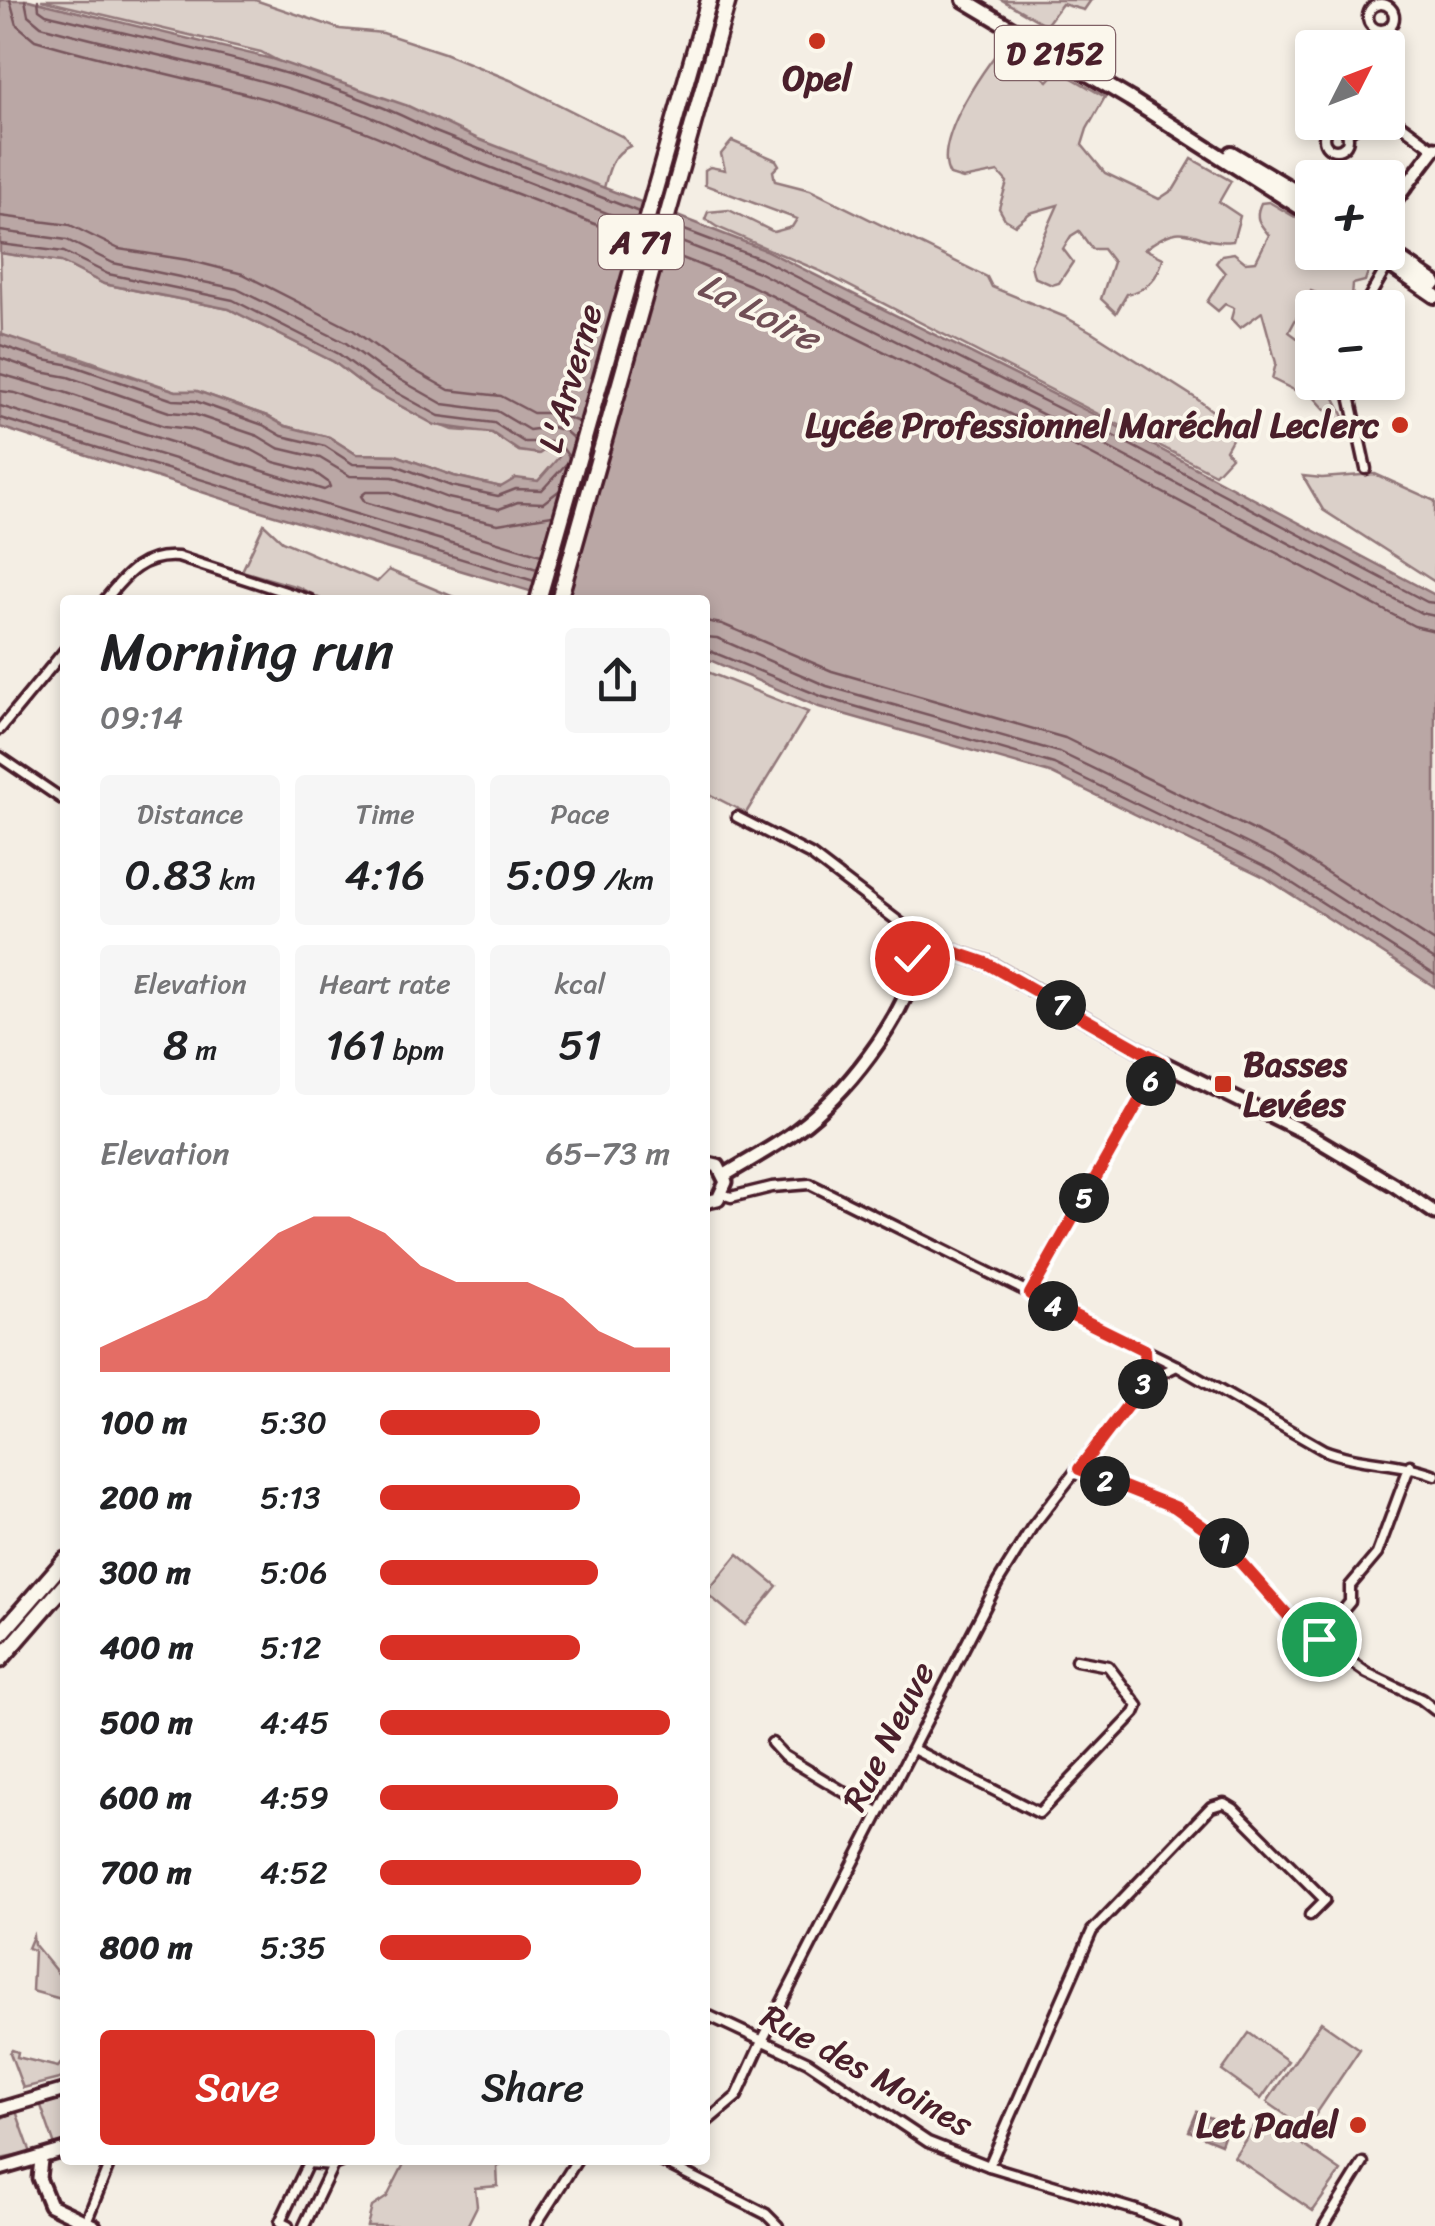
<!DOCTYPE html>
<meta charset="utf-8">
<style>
body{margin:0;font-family:Sriracha,sans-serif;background:#f6f6f6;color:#202124;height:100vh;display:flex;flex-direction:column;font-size:38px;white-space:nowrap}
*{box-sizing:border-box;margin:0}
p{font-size:32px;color:#757577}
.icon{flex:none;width:55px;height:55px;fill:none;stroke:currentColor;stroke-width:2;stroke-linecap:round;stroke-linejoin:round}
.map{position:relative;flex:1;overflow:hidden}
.drawer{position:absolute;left:60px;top:595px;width:650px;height:1570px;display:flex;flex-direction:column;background:#fff;border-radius:10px;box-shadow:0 5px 15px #0003}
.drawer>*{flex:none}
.needle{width:65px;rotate:48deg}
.controls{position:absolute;left:1295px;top:30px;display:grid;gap:20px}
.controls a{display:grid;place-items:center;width:110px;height:110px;border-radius:10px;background:#fff;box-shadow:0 5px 15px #0003;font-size:50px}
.pin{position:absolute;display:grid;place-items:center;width:85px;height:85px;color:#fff;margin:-42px;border:5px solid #fff;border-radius:50%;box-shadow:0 2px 10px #0007}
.km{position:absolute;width:50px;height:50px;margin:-25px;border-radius:50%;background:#222;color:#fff;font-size:28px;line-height:50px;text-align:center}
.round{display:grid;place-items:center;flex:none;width:105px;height:105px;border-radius:10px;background:#f6f6f6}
.headline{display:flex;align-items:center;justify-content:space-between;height:170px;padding:0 40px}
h1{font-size:55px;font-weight:600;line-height:75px}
.metrics{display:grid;grid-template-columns:repeat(3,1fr);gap:15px;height:170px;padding:10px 40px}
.metrics div{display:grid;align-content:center;border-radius:10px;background:#f6f6f6;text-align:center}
.metrics b{font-size:42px;font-weight:600}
.metrics small{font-size:28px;font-weight:400}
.metrics p{font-size:28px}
.chart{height:280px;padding:20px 40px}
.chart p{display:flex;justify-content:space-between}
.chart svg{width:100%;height:180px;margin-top:10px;fill:#d93025;opacity:.7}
.primary-button{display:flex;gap:20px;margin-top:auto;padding:20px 40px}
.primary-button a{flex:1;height:115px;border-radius:10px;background:#d93025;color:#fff;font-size:40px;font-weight:600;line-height:115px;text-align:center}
.primary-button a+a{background:#f6f6f6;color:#202124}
ul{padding:0 40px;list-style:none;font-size:32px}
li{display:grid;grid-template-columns:160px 120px 1fr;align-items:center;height:75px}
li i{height:25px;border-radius:12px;background:#d93025}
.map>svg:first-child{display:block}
.green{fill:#dbd0c9;stroke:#92787a;stroke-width:2.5}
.water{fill:#baa7a5;stroke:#8d7174;stroke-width:2.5}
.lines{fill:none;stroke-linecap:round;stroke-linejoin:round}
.shore{stroke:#77555c;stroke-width:2.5}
.street-casing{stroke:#4a1f2b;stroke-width:15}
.secondary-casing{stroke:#4a1f2b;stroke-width:19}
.primary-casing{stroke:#4a1f2b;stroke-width:20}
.highway-casing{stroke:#4a1f2b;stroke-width:21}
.street{stroke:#fbf7ec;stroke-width:8}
.secondary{stroke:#fbf7ec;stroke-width:11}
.primary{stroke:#fbf7ec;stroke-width:12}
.highway{stroke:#fbf7ec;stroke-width:14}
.route-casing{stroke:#fff;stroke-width:20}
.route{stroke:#d93025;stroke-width:12}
.poi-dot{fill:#c8321e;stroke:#fbf7ec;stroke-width:4}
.labels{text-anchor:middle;stroke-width:8;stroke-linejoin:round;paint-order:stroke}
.shield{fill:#fbf7ec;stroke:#7f6065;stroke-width:2.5}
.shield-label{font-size:32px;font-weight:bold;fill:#4a1f2b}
.poi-label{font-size:35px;font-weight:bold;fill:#4a1f2b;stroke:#fbf7ec;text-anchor:end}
.street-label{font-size:35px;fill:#4a1f2b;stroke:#fbf7ec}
.water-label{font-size:38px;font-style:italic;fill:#714f56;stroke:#fbf7ec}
</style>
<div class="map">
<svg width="1435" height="2226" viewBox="0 0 1435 2226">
<rect width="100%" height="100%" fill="#f4eee4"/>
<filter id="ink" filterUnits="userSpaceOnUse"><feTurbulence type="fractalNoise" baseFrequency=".01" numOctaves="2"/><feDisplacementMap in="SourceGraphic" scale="20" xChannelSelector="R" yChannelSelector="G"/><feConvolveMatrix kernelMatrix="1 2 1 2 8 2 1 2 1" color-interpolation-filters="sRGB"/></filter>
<g filter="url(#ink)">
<g class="green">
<path d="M41,0H255L340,29L383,33L444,53L510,80L623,137L630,146C610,155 608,173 603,192L306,76L261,52Z"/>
<path d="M1002,0H1091L1084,10L1062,4L1046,25Z"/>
<path d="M1013,34L1054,57L1043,77L1048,81L1058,70L1105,97L1087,129L1082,145L1105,173L1159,199L1174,189L1192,159L1231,181L1219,202L1240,216L1233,241C1191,246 1190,214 1145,249L1163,258C1159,277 1146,291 1127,294L1116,313L1101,299L1113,262L1103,249H1092L1079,231L1071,236L1063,249L1073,262L1059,283L1052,285L1034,277L1031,265L1058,205L1030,213L1015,225L1005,219L999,208L1007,182L998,172L963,179L950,175C930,142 989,59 1013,34Z"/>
<path d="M732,141L776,160L779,165L773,171L775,181L810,190L987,277L992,287L1065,317L1092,332L1197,399L1237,430L1226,450L1231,457L1215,474L822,272L717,227L705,219L708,212L729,210L774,232L792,227L797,219L705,185V170L710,167L725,170L721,154Z"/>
<path d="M1269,202L1312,227V252L1353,253L1366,261L1368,272L1365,281L1353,284L1352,297L1343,303L1311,291L1289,332L1312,349V382L1328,383L1354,438L1340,440L1332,436L1331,416L1314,397L1310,385L1294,390L1272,379L1276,363L1262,312L1240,328L1231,319L1234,308L1225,304L1218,311L1207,302L1225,273L1216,263L1222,255L1234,253L1245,262L1256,261L1269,235C1259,223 1254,218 1261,203Z"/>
<path d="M0,253L62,262L104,284L229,309L334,362L368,388L421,417L453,430L492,433L519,451H555L560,457L538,481L520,480L501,487L454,476L396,455L356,454L329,437L285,426L267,416L197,391H176L73,355L47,351L2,335Z"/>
<path d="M1375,474L1435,501V582L1323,510L1303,476L1322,478Z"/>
<path d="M264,524L282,541L377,582L389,570L461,600H323L298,587L242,571Z"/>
<path d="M705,671L808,712L746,813L705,792Z"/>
<path d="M738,1554L777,1586L745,1625L706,1593Z"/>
<path d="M33,1936L34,1944L65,1982V2000L32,1991L34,1950L28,1948Z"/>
<path d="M1321,2022L1360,2049L1306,2129L1267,2102Z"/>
<path d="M1249,2033L1288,2061L1261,2099L1222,2071Z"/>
<path d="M12,2050L18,2052L17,2057L58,2067L62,2062L63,2078L23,2088L10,2053Z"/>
<path d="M65,2098V2141L55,2146L40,2103Z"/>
<path d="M16,2111L31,2153L0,2159V2119Z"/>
<path d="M1261,2116L1341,2171L1313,2211L1234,2157Z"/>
<path d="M406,2160H511L497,2167L498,2186L475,2188L477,2206L467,2226H367L372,2207L387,2197Z"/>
</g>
<g class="water">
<path d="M0,0H29L272,59L408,106L478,139L765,250L1109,422L1435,595V987L1266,878L1050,773L819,707L705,658V600H560L261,511L0,427V334L176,391H197L267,416L285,426L329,437L356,454L396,455L454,476L501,487L516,478L538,481L559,457L555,451L546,449L539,454L519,451L492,433L435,425L368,388L334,362L229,309L104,284L61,262L0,253Z"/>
<path d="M1197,2112L1228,2125L1221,2144L1189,2131Z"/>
</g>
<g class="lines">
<g class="shore">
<path d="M10,0L17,25L35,40C165,79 300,95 422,157L631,238"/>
<path d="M25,0L28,15L41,26C170,62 307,80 428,143L635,224"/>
<path d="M38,0L39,9L46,14C172,46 318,70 433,131L639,212"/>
<path d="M0,216L70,225L119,249L188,260L243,274L353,330L389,356L449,390L501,396L533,413H555L579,422"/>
<path d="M674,226L761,259L1104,431L1427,602L1435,603"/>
<path d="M0,231L67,240L113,263L237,289L346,343L381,369L443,404L497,411L529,430L552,427L565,431L574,439"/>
<path d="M671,238L756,271L1098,442L1421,613L1435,616"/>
<path d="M0,244L64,252L108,274L233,300L339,354L374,380L439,416L494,423L524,442H558L569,457"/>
<path d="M667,252L750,285L1092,455L1414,626L1435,631"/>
<path d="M0,345L44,360L71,365L173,400L195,401L263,425L282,436L325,446L353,464L395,465L451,486L498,496L516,489L542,490L567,463"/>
<path d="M0,358L41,372L68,377L169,412L193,414L258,436L278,448L320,458L350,476L393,477L448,498L499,509L518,502L543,503L560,490"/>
<path d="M0,374L64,392L164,426L190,429L252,450L274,462L314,472L328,482L330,487L324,490L15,393L0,391"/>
<path d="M0,406L537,569"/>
<path d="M0,418L534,581"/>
<path d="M541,555L365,502L361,496L366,492H390L444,512L498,524L552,515"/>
<path d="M705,621L722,624L832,671L1065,738L1284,845L1435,942"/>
<path d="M705,637L717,638L827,686L1059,752L1277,858L1435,960"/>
<path d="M705,649L823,697L1054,764L1270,869L1435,975"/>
</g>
<g class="street-casing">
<g id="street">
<circle cx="1381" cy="17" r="13"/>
<path d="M1377,48L1380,30"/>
<path d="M1388,115L1434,149"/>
<circle cx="1336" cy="138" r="12"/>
<path d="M1347,133L1364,122"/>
<path d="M1363,308L1389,263"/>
<path d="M1347,382L1366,469"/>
<path d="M105,600C126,574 143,554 178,557L310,600"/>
<path d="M0,729L65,650"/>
<path d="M0,757L65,801"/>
<path d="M737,817L811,855L916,935"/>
<path d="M722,1194L731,1197L772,1187L810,1184L1177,1366L1324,1450C1360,1464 1399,1461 1435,1475"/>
<path d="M1029,1294L1161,1062"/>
<path d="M1143,1350L1146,1381"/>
<path d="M1079,1469L1175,1507L1219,1538L1293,1621L1367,1673L1421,1699L1435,1710"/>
<path d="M1319,1639L1350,1602V1586L1377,1554L1410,1465"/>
<path d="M772,1743L784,1756L879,1813"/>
<path d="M913,1749L1039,1813L1135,1713L1138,1706L1108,1666L1076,1660"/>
<path d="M705,2014L808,2062L928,2142L989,2166L1136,2210L1175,2226"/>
<path d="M705,2123L737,2096L763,2039L998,1582L1032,1527L1146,1381L1177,1366"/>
<path d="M659,2160L766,2214L778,2226"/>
<path d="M989,2166L1092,1931L1211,1807L1224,1803L1234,1809L1325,1900L1310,1915"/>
<path d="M86,2222L111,2160"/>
<path d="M288,2226L280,2222L308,2163L333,2165L345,2160"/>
<path d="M304,2226L333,2165"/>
<path d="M535,2226L577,2160"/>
<path d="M1324,2226L1363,2163"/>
</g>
</g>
<g class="secondary-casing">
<g id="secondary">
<path d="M1388,210L1435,148"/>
<circle cx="927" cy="949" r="18"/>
<path d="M945,949L987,963L1161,1062L1308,1134L1394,1185L1435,1213"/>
<path d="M705,1163L718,1166L726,1182L718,1199L705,1202"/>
<path d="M725,1175C749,1160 775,1147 797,1130C847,1093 900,1023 918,964"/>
<path d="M0,2109L65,2090"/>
<path d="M41,2160L39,2178L50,2205L94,2226"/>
<path d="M0,2169L65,2150"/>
</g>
</g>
<g class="primary-casing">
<g id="primary">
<path d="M964,0L1130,99L1312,215"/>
<path d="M1231,153L1312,201"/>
<path d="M1388,251L1435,283"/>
<path d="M1371,252L1435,296"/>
</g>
</g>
<g class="highway-casing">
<g id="highway">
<path d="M538,600L709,0"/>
<path d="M559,600L728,0"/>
<path d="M0,1635L65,1560"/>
<path d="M0,1660L65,1585"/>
</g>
</g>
<use href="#street" class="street"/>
<use href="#secondary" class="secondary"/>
<use href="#primary" class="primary"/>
<use href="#highway" class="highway"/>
</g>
</g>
<g class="lines" filter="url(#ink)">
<g class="route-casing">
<path id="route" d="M912,958L918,964L928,966L943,958L945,949L986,963L1161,1062L1030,1294L1144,1350L1146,1381L1079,1469L1175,1507L1219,1538L1293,1621L1319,1639"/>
</g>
<use href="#route" class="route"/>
</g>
<g class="poi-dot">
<circle cx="817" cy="41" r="10"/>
<circle cx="1400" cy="425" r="10"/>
<rect x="1213" y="1074" width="20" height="20" rx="5"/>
<circle cx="1358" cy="2125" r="10"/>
</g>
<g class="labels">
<g class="shield">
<rect x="995" y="26" width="120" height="54" rx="8"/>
<rect x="598.5" y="215" width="85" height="54" rx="8"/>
</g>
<g class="shield-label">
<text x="1055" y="64">D 2152</text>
<text x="641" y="253">A 71</text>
</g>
<g class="poi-label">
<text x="817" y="90" text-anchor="middle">Opel</text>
<text x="1380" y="437">Lycée Professionnel Maréchal Leclerc</text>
<text x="1243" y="1076" text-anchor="start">Basses<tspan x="1243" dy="40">Levées</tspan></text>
<text x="1338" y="2137">Let Padel</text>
</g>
<g class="street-label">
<text transform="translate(570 378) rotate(-74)" y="12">L'Arverne</text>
<text transform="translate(888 1736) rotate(-63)" y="12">Rue Neuve</text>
<text transform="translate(867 2070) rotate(29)" y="12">Rue des Moines</text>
</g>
<g class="water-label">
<text transform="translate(759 311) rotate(27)" y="13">La Loire</text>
</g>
</g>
</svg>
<div class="controls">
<a><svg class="needle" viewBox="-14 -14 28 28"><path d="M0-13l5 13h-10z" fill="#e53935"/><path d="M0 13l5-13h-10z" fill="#757577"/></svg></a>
<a>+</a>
<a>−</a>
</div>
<div class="pin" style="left:1319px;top:1639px;background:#1e9e55"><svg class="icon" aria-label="arrive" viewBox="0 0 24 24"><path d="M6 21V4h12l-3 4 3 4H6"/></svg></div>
<div class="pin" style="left:912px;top:958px;background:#d93025"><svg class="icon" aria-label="check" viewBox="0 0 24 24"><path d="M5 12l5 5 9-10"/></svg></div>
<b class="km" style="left:1224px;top:1543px">1</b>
<b class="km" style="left:1105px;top:1481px">2</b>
<b class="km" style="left:1143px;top:1384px">3</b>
<b class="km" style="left:1053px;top:1306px">4</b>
<b class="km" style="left:1084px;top:1198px">5</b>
<b class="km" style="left:1151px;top:1081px">6</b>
<b class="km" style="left:1061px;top:1005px">7</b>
<section class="drawer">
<div class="headline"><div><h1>Morning run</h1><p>09:14</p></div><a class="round"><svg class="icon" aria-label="share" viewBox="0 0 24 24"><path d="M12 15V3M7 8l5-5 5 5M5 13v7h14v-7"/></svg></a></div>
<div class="metrics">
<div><p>Distance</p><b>0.83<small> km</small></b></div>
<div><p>Time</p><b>4:16</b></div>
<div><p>Pace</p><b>5:09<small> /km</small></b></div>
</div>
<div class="metrics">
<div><p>Elevation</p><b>8<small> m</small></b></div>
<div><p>Heart rate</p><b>161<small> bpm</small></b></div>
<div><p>kcal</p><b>51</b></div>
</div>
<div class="chart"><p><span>Elevation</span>65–73 m</p>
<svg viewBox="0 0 160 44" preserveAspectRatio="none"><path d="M0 44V38L10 34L20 30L30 26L40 18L50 10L60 6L70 6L80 10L90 18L100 22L110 22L120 22L130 26L140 34L150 38L160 38V44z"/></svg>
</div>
<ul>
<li><b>100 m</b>5:30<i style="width:55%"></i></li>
<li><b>200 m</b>5:13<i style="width:69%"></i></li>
<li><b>300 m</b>5:06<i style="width:75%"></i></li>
<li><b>400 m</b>5:12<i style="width:69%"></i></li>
<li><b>500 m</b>4:45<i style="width:100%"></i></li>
<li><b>600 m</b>4:59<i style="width:82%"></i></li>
<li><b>700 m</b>4:52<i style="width:90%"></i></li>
<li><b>800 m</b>5:35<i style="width:52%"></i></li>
</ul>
<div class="primary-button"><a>Save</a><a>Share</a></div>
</section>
</div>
